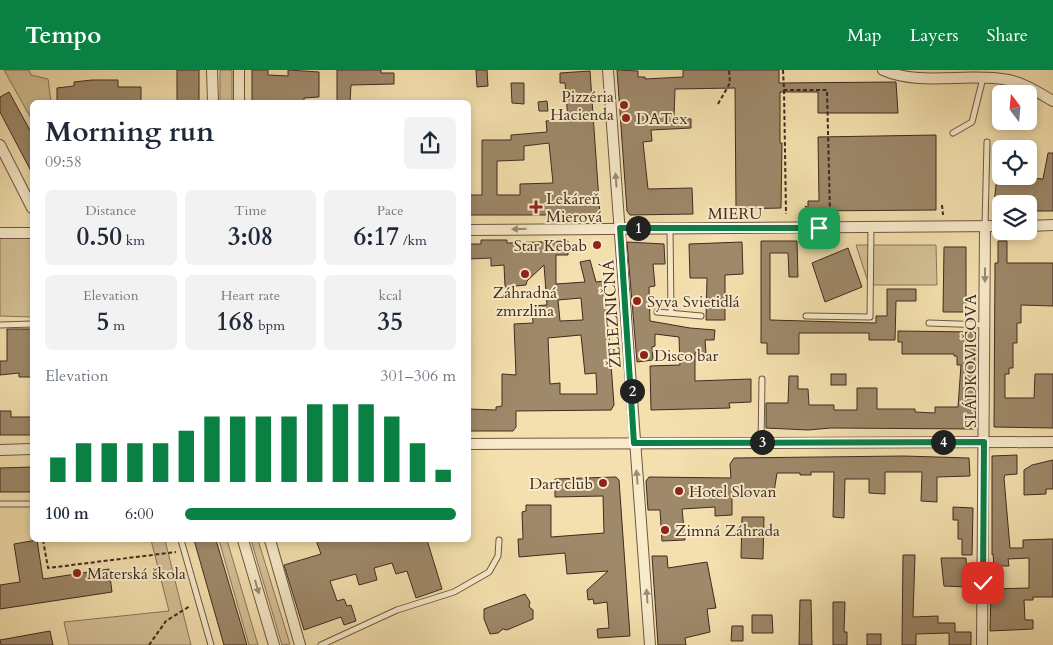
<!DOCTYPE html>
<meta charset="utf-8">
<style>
body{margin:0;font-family:Cardo,serif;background:#f2f2f3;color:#1f2937;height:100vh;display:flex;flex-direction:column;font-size:19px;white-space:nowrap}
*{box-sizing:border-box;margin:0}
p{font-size:16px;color:#747a83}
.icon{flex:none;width:28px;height:28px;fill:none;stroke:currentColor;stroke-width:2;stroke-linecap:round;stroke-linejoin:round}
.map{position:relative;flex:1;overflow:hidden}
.details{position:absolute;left:30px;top:30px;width:441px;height:442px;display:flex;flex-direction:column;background:#fff;border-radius:8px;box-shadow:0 2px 8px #0003}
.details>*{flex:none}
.needle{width:32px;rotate:344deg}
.controls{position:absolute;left:992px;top:15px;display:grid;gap:10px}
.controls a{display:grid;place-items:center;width:45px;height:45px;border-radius:8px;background:#fff;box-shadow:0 2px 8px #0003;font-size:25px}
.pin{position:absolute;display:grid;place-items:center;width:42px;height:42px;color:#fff;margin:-21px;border-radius:10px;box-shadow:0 2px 8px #0006}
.km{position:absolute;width:25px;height:25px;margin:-12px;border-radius:50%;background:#222;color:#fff;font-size:14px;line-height:25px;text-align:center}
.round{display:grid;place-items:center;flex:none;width:52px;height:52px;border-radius:8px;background:#f2f2f3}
.head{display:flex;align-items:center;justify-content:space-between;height:85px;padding:0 15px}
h1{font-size:28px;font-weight:700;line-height:38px}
.metrics{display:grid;grid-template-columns:repeat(3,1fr);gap:8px;height:85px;padding:5px 15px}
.metrics div{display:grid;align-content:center;border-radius:8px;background:#f2f2f3;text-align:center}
.metrics b{font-size:25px;font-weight:700}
.metrics small{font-size:14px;font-weight:400}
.metrics p{font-size:14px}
.chart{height:140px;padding:10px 15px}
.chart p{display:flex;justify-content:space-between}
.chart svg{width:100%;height:90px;margin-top:5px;stroke:#0b8043;stroke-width:6}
ul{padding:0 15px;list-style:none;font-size:16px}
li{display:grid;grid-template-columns:80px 60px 1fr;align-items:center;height:38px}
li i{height:12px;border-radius:6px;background:#0b8043}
header{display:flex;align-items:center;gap:30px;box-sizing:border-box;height:70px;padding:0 25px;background:#0b8043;color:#fff}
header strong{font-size:24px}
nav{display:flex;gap:28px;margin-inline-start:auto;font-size:18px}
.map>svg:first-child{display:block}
.green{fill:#d5c196;stroke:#8a765b}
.building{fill:#9e896a;stroke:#402a20;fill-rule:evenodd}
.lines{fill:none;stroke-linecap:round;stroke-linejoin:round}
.service-casing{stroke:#6d5844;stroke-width:7}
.minor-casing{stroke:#6d5844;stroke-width:12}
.path{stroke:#402a20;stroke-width:2;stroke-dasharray:4 2.5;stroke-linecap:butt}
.service{stroke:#f8ebca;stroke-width:5}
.minor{stroke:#f8ebca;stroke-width:10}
.oneway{fill:#9c8a75}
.route-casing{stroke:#fff;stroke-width:10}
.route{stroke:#0b8043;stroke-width:6}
.poi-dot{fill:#8f2418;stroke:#f8ebca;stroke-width:2}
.labels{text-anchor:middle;stroke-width:4;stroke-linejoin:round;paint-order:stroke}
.poi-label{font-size:16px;fill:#402a20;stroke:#f8ebca;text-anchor:start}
.street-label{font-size:16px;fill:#402a20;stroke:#f8ebca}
</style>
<header>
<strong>Tempo</strong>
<nav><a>Map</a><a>Layers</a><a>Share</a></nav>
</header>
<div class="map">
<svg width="1053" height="575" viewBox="0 0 1053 575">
<rect width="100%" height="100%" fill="#f4e0ae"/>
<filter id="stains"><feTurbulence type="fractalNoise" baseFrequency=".004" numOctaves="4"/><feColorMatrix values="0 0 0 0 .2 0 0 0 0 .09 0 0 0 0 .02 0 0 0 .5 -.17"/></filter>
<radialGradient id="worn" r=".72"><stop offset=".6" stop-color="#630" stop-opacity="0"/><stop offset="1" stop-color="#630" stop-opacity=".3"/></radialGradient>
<g class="green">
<path d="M4,0H29L31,5L48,9L51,32H32V50Z"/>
<rect x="220" y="0" width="12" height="32"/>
<path d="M0,165L32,166V247L0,246Z"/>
<path d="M856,175H936L937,215H869Z"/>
<path d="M151,470H165L191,575H69L64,552L169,541Z"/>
<path d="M219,470H227L258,575H249Z"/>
<path d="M251,470H258L290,574L282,575Z"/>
</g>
<g class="building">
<rect x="177" y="0" width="22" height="32"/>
<path d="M252,0H268V5L288,6V0L319,2V27L304,28V32H252Z"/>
<path d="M337,0H381V3H394V14L351,15L350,32H337Z"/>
<path d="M476,0H487L488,16L477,17Z"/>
<path d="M617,0L638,1V7H645V9L683,7V0H779V13L896,12L898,43H818V22H780V73H782L781,138L736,139L735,18L675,19L674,47L691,49V58L651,60L652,71L643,72L648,119L692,118L693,144L630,145L627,141Z"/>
<path d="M590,1L600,145H469V125H482V70H511V65L547,62L546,51L568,49L565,13H560V3ZM549,73L553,113L520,114V125H497V91L524,90V76Z"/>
<path d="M92,10H118V17H141V32H57V18L74,16V12Z"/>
<path d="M511,13H524V34L512,33Z"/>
<path d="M9,22L32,64V103L0,42V27Z"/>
<path d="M547,31L548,41H539L538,32Z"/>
<path d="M936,65V140L808,141V131H819L818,67Z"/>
<path d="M1048,83H1053V141H1029V134H994L997,106L1043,109Z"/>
<path d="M481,170H507V173L568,171V185H556V214L585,212L580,192L590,190L596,212L605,211L614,335L611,340L516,341V357L513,361H469V339L496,340V337L502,336V304L516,305L514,254L533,253L532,236L547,235L544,195L527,211L526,215L505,217L504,195L491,196V188L469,189V174H481ZM581,228L583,250L560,251L558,230ZM581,265L585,304L596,303L597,324H560V313L550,314L548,268Z"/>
<path d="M761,171H797L798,207H789L788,183H770V250L876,253V246H887V219H916V231H896L895,270H869V263H799V284H767V273H761Z"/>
<path d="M998,171H1007V193H1053V236L1021,235V253H1017V273H1013V298H1009V304H1005V328H1034L1035,304H1053V358L994,357L995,193H998Z"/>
<path d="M627,172L664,174L665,194H653L655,216L649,217L650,251L690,258L715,260L714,270H705L706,283H695V311L751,309V332L729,333L730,338L651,340L650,296L680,295L679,267L655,264V276L652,277L653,290L637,292Z"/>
<path d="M742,172L743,204L725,205V250H706L707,208H690L689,174Z"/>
<path d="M944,177H966V242H943Z"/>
<path d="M848,178L862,217L825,232L812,193Z"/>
<path d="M7,259H31L32,307H19V303L0,305V291H7Z"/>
<path d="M898,261L975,262L974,359L831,358L808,360L766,358V333H788L789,306H798V319H808L809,335H834V340H857V318H877V339H915V342L935,343V337H958L961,295H957V286H954V284H902V272H898Z"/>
<rect x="831" y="304" width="15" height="11"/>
<path d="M0,341H11V347H32V365H0Z"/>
<path d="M1017,385V404L1005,405L1004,408L1010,478H1023V470L1053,469V527H1033V530H1024L1025,550H1033V559L990,561L991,519L1029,518V488L1008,489L1009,496H994L993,484L992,485V386Z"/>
<path d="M904,386L969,388L970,406L937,407V432L921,431L922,402H885V424L869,423V409H845L844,448L833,447L834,402H811V405H800V403H777L774,422H766V425H732V445L715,446V437L682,439L685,470L662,471L660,440H648L646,411L649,407L731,408L730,394L734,388Z"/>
<path d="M1053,390V419H1046V424L1024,425V400L1032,395Z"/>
<path d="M32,397V422H0V398Z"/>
<path d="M616,407L619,410L630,566L598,568L597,559L609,558L607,532L594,534L593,529L588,530L587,520L608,501L567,504L565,483L519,487L518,469H523L522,442L526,441V435H551V467L604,463L603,426L555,427V409Z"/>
<path d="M953,437L973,438L972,485H962V469H958V450H953Z"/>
<path d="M742,447H764L763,489L741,488Z"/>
<path d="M37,470L43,509L109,499L112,522L0,539V515L20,512L14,474Z"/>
<path d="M194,470H216L247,575H224Z"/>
<path d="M316,470H427L442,519L416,528L407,501L396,504L392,493L374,498L377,510L359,515L356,504L330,511L337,531L344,529L347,536L351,535L356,551L344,555L341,547L304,560L284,495L321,484Z"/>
<path d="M903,485H915L913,547L938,546V553H955V562H971V575H949V563L916,564V575H902Z"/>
<path d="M652,486H667L668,498L707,492L716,538L707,539L710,562L685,568L686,575H658Z"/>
<path d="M941,488H966L968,517L944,516Z"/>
<path d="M525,524L530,532L529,537L533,540V549L507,560L503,559L498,563L490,564L484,549V539Z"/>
<path d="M800,530H811L812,575H799Z"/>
<path d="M833,532H845L844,562H847V575H833Z"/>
<path d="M752,545H772L773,563H752Z"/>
<path d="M732,556H743V571H731Z"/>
<path d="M50,561L53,575H1L0,570Z"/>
<rect x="867" y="564" width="14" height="11"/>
</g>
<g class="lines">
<g class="service-casing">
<g id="service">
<path d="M953,63L972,52L983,8"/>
<path d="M985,156L987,72"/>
<path d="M670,159L671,242"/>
<path d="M657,242L701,246"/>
<path d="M806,246L870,247L871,157"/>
<path d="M929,253L985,255"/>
<path d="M0,255L32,254"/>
<path d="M761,373L762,309"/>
<path d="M0,434H32"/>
<path d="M181,470L211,575"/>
<path d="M321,575L397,540L454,522L489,502L498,486L499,470"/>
</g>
</g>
<g class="minor-casing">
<g id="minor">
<path d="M212,0L213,32"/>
<path d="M239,0V32"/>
<path d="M608,0L650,575"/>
<path d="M883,0C922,17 967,2 1008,10C1024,13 1039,23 1053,31"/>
<path d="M0,75L32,138"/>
<path d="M1029,156L1053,155"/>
<path d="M469,160L1001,156"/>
<path d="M0,163H32"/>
<path d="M469,374L1053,372"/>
<path d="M0,380L32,379"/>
<path d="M243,470L274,575"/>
<path d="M270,470L300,575"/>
<path d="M982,575L985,156"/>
</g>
</g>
<g class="path">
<path d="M783,0L784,20H827L830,143"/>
<path d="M784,20L786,144"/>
<path d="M718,34L730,13L729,0"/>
<path d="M942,135L943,145"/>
<path d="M806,144V136"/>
<path d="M43,470L48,498L176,482"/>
<path d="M149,575L166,551L190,536"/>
</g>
<use href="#service" class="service"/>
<use href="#minor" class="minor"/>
</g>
<defs><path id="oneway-solid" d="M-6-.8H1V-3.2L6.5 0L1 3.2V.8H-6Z" transform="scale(1.25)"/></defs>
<g class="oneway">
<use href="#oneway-solid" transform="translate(616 110) rotate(-94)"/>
<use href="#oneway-solid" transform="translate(519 159) rotate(179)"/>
<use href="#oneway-solid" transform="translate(985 205) rotate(90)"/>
<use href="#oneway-solid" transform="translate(637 407) rotate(-95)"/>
<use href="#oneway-solid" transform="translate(257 517) rotate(74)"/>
<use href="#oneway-solid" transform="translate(647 526) rotate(-94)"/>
</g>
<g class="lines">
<g class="route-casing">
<path id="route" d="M819,158H620L634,373L984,372L983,513"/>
</g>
<use href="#route" class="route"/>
</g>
<g class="poi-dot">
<circle cx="624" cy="35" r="5"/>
<circle cx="626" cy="48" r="5"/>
<path d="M533.5 129.5h5v5h5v5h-5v5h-5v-5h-5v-5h5z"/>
<circle cx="597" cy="175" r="5"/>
<circle cx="525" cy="204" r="5"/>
<circle cx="637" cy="231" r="5"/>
<circle cx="644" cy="285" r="5"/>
<circle cx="603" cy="413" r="5"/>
<circle cx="679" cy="421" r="5"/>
<circle cx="665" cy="460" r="5"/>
<circle cx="77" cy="503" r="5"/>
</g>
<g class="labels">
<g class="poi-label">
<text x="614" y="32" text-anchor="end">Pizzéria<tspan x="614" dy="18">Hacienda</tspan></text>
<text x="636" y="54">DATex</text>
<text x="546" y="134">Lekáreň<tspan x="546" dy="18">Mierová</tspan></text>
<text x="587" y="181" text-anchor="end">Star Kebab</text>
<text x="525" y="228" text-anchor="middle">Záhradná<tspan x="525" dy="18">zmrzlina</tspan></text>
<text x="647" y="237">Syva Svietidlá</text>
<text x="654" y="291">Disco bar</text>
<text x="593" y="419" text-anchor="end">Dart club</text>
<text x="689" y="427">Hotel Slovan</text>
<text x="675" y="466">Zimná Záhrada</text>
<text x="87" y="509">Materská škola</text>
</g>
<g class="street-label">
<text x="735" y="149">MIERU</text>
<text transform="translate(611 244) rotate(-94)" y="6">ŽELEZNIČNÁ</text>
<text transform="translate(970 291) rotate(-90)" y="6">SLÁDKOVIČOVA</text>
</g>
</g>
<rect width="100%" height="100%" filter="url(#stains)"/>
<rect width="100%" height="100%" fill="url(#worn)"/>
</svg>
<div class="controls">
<a><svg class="needle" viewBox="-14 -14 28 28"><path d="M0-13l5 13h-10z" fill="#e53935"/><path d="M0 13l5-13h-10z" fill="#747a83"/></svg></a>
<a><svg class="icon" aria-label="locate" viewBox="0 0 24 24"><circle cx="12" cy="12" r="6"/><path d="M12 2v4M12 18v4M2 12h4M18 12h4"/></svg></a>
<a><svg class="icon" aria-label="layers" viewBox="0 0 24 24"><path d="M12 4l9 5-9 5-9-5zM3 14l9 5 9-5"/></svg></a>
</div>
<div class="pin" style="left:819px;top:158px;background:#1e9e55"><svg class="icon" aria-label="arrive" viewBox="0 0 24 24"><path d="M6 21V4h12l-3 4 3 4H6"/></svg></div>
<div class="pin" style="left:983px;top:513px;background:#d93025"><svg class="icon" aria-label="check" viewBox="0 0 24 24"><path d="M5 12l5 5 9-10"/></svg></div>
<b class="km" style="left:638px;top:158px">1</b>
<b class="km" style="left:632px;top:321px">2</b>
<b class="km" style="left:762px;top:372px">3</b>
<b class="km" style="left:943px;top:372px">4</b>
<section class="details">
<div class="head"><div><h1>Morning run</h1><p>09:58</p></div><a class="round"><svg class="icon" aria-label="share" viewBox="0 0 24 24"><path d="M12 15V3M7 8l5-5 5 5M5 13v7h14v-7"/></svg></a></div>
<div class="metrics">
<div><p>Distance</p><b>0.50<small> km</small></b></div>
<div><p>Time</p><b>3:08</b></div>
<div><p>Pace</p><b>6:17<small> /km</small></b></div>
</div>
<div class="metrics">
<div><p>Elevation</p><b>5<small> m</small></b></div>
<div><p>Heart rate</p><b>168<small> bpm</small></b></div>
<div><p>kcal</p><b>35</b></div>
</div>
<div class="chart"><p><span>Elevation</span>301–306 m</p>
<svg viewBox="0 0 160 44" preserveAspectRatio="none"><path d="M5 44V32M15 44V25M25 44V25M35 44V25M45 44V25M55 44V19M65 44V12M75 44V12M85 44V12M95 44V12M105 44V6M115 44V6M125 44V6M135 44V12M145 44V25M155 44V38"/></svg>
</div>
<ul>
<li><b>100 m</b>6:00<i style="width:100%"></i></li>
</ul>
</section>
</div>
